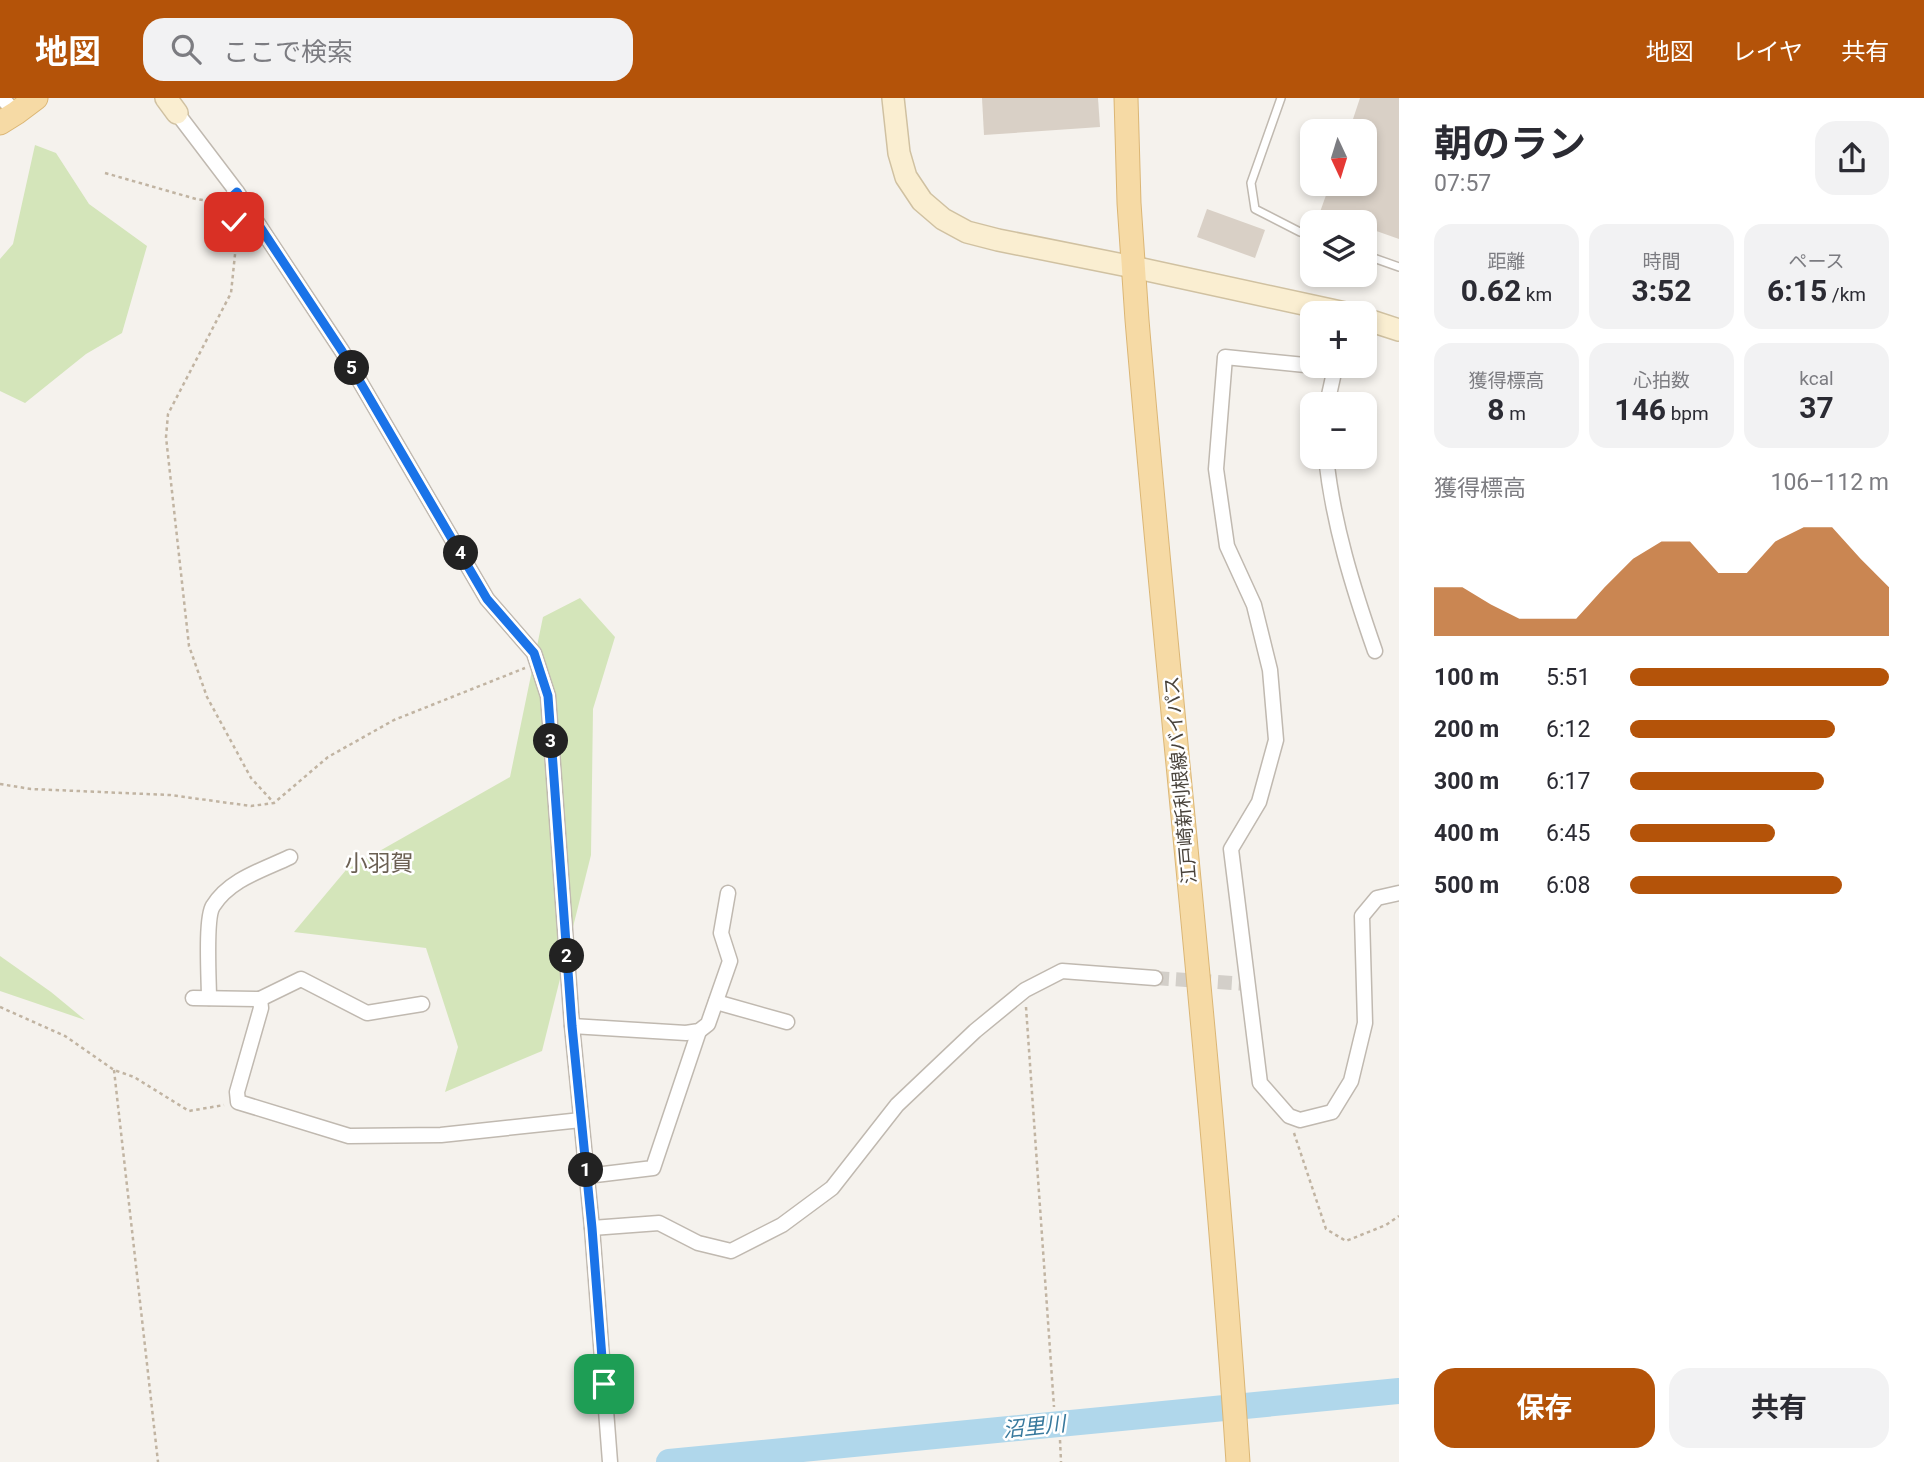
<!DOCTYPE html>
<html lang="ja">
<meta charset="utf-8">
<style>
body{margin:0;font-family:Roboto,"Noto Sans JP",sans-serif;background:#f2f2f3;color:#2b2b33;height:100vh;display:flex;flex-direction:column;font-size:26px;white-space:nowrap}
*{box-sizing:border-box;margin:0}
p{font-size:23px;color:#7c7c81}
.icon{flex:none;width:38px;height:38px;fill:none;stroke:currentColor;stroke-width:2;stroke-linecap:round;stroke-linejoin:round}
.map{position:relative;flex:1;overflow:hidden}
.side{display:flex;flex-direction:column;background:#fff;width:525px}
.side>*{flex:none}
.needle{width:46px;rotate:176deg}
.fabs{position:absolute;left:1300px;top:21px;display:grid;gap:14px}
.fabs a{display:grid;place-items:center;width:77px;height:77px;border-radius:14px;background:#fff;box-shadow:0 4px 10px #0003;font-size:35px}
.pin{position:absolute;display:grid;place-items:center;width:60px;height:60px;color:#fff;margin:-30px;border-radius:14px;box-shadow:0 4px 10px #0006}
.km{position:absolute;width:35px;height:35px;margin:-18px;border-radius:50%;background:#222;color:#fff;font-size:19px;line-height:35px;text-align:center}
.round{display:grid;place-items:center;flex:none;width:74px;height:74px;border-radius:21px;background:#f2f2f3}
.summary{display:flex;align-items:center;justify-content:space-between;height:119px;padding:0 35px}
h1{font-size:38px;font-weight:700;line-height:52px}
.stats{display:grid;grid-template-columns:repeat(3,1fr);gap:10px;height:119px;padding:7px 35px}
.stats div{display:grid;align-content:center;border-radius:18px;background:#f2f2f3;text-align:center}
.stats b{font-size:30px;font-weight:700}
.stats small{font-size:19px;font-weight:400}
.stats p{font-size:19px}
.chart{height:196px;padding:14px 35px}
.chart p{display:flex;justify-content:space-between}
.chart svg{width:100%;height:126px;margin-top:7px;fill:#b45309;opacity:.7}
.cta{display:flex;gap:14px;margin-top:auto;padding:14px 35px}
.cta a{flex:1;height:80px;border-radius:21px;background:#b45309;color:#fff;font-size:28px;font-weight:700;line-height:80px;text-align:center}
.cta a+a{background:#f2f2f3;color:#2b2b33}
ul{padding:0 35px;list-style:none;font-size:23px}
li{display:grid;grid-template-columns:112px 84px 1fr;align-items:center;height:52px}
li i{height:18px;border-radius:9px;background:#b45309}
header{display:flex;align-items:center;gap:42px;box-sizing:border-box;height:98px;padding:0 35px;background:#b45309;color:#fff}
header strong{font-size:33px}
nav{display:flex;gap:38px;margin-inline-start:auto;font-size:24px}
.search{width:490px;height:63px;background:#f2f2f3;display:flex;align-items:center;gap:18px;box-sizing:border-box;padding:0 24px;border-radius:21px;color:#7c7c81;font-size:26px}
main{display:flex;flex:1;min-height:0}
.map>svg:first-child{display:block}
.green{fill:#d4e5ba}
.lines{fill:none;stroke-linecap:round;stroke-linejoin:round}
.river{stroke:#b0d7eb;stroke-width:26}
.building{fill:#d9d0c6}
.street-tunnel{stroke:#d3cfc9;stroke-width:14;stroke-dasharray:14 7;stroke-linecap:butt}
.lane-casing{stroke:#c0b9b0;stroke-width:10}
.street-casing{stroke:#c0b9b0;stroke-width:17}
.secondary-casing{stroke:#d0c1a1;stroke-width:24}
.primary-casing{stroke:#dbb675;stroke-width:25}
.path{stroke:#c1b4a2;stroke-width:2.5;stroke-dasharray:3.5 3.5;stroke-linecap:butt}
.lane{stroke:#fff;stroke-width:7}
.street{stroke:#fff;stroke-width:14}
.secondary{stroke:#faeed1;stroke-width:21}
.primary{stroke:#f6daa5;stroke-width:23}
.route-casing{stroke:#fff;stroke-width:14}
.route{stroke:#1a73e8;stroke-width:9}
.labels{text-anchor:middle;stroke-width:5;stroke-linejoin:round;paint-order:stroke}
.street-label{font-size:19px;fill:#49433b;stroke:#fff}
.water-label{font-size:21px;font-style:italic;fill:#38799d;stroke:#fff}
.quarter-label{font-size:23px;fill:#6b6053;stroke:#fff}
</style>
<header>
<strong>地図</strong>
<div class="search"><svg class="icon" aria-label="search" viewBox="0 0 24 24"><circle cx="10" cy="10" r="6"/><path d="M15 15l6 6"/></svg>ここで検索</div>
<nav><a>地図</a><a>レイヤ</a><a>共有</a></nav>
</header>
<main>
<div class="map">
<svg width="1399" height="1364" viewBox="0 0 1399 1364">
<rect width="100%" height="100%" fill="#f5f2ed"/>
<g class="green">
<path d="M35,47L56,55L89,106L147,148L122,235L86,256L25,305L0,293V161L13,146Z"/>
<path d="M580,500L615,539L593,611L591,757L542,953L445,994L458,949L426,850L294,834L346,772L510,679L543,519Z"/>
<path d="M0,858L51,894L85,922L0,893Z"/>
</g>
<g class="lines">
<path class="river" d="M669,1364L1399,1293"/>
</g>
<g class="building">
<path d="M982,0H1098L1100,29L984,37Z"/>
<path d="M1360,0H1399V141L1365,129V124H1350L1320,114L1330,86H1365V33H1349Z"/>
<path d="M1207,111L1265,132L1255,160L1197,139Z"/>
</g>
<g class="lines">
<path class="street-tunnel" d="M1155,880L1248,886"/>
<g class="lane-casing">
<g id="lane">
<path d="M1281,0L1251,85L1255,111L1300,134L1312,138"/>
<path d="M1365,157L1399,169"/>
</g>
</g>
<g class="street-casing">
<g id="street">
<path d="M2,0L16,15"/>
<path d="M177,15L237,94L342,253L487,501L534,555L548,598L572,928L592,1130L610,1364"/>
<path d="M1327,306L1335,270L1225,259L1216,371L1227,448L1254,507L1270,572L1276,642L1259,704L1231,751L1260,985L1289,1018L1300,1022L1332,1014L1351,983L1365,925L1362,818L1377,800L1399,795"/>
<path d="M1326,359C1333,426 1353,490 1375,553"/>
<path d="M193,900L260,901L261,910L237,994L238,1004L349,1038L441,1037L581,1022"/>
<path d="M209,900C209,883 205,820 213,808C230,781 263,772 290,759"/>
<path d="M260,901L301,881L367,915L422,906"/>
<path d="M716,904L787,924"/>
<path d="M572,928L686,935L699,933L708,926L730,863L721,835L728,795"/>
<path d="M587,1078L653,1070L699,933"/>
<path d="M592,1130L659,1125L698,1145L731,1153L782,1127L832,1090L897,1007L975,933L1025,892L1062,873L1155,880"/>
</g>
</g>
<g class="secondary-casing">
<g id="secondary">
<path d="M166,0L177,15"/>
<path d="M893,0L899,55L906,79L922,103L943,121L967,134L998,142L1133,169L1345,215"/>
<path d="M1365,221L1399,232"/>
</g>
</g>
<g class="primary-casing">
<g id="primary">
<path d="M1126,0L1129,105L1137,222C1169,603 1213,983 1238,1364"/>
<path d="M0,25L16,15L36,0"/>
</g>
</g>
<g class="path">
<path d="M105,75L196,101L225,105"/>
<path d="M227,103L225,105L234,124L236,147L231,195L168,316L166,339L189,548L207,599L251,680L274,705"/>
<path d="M0,686L31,691L170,697L251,708L274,705L328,659L394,622L525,570"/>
<path d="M0,909L65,938L114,972L134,979L189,1013L224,1007"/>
<path d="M1026,909L1054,1309"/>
<path d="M114,972L158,1364"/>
<path d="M1294,1035L1326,1131L1346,1143L1386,1127L1399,1118"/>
<path d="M1060,1342L1061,1364"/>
</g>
<use href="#lane" class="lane"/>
<use href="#street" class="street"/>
<use href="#secondary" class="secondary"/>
<use href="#primary" class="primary"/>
</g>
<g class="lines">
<g class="route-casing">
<path id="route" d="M234,124L225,105L237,94L342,253L487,501L534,555L548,598L572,928L592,1130L604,1286"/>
</g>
<use href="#route" class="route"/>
</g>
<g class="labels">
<g class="street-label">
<text transform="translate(1180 682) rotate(-95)" y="7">江戸崎新利根線バイパス</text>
</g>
<g class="water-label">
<text transform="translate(1034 1329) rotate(-6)" y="7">沼里川</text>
</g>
<g class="quarter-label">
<text x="379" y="773">小羽賀</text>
</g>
</g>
</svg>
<div class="fabs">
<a><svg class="needle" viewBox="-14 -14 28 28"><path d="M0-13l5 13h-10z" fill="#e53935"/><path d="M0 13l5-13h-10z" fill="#7c7c81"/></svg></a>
<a><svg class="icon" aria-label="layers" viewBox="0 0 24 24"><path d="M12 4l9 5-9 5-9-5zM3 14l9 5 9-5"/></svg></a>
<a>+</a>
<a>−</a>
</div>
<div class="pin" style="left:604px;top:1286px;background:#1e9e55"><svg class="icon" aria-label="arrive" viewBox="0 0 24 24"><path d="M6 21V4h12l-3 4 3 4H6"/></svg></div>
<div class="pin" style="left:234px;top:124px;background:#d93025"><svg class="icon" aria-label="check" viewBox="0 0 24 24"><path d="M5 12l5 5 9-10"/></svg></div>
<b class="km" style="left:586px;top:1072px">1</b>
<b class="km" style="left:567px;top:858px">2</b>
<b class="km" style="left:551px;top:643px">3</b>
<b class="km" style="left:461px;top:455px">4</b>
<b class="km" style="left:352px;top:270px">5</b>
</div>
<section class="side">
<div class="summary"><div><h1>朝のラン</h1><p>07:57</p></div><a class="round"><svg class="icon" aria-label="share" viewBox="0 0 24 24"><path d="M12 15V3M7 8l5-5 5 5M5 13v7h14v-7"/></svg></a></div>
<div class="stats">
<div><p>距離</p><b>0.62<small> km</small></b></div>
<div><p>時間</p><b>3:52</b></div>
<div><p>ペース</p><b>6:15<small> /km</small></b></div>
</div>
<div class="stats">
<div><p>獲得標高</p><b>8<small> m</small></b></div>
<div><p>心拍数</p><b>146<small> bpm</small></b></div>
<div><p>kcal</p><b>37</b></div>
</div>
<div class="chart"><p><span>獲得標高</span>106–112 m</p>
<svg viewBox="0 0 160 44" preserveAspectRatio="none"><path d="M0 44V27L10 27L20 33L30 38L40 38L50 38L60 27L70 17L80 11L90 11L100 22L110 22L120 11L130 6L140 6L150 17L160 27V44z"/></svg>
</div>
<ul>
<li><b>100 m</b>5:51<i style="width:100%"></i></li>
<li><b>200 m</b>6:12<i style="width:79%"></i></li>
<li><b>300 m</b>6:17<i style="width:75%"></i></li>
<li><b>400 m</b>6:45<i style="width:56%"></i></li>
<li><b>500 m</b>6:08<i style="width:82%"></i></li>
</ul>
<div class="cta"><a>保存</a><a>共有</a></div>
</section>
</main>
